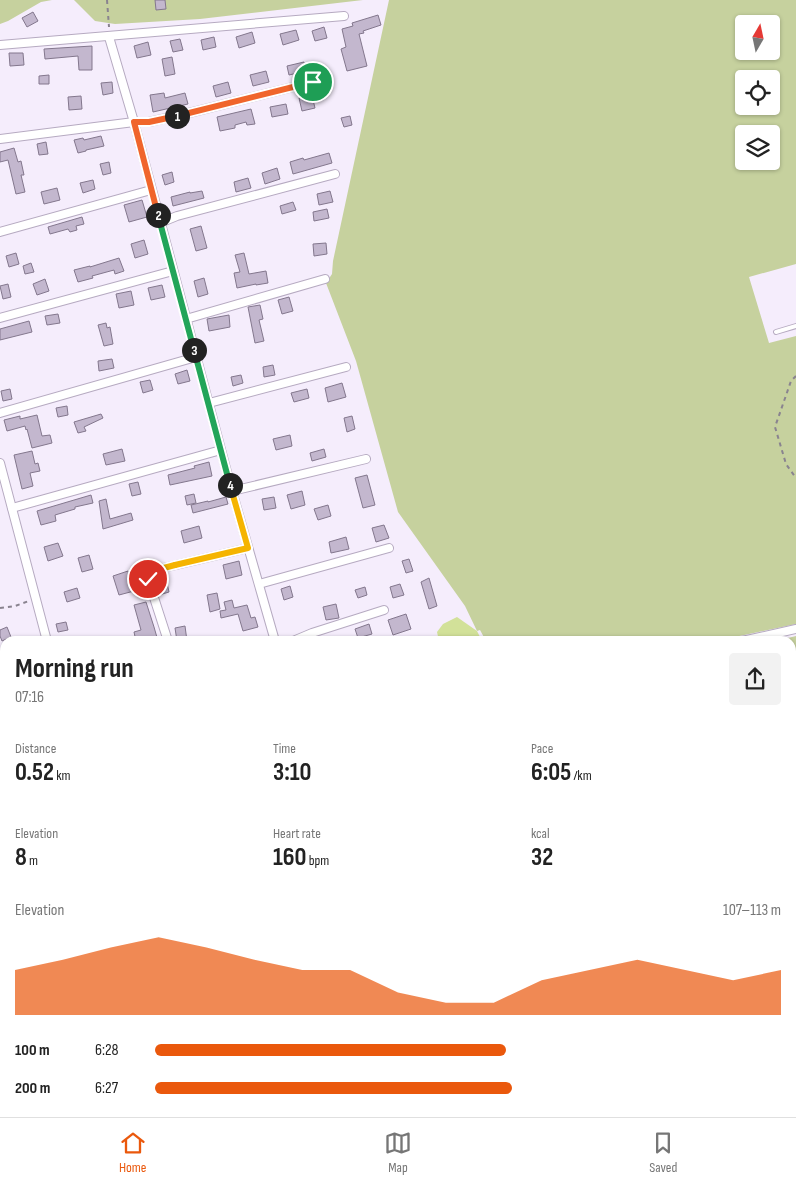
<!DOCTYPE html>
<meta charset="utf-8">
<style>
body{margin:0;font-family:"Sofia Sans Condensed",sans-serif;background:#f2f2f2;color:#222;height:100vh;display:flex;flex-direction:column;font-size:19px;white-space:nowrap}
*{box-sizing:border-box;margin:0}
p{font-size:16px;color:#767676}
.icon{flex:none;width:28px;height:28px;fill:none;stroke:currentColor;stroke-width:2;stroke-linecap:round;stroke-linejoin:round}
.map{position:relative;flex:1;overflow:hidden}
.side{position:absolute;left:0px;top:636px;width:796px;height:481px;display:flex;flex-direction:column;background:#fff;border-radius:15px 15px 0 0;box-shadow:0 1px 4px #0004}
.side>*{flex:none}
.needle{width:32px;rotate:9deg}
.controls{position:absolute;left:735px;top:15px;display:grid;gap:10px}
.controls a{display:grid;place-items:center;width:45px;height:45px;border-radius:5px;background:#fff;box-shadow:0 1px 4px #0004;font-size:25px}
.pin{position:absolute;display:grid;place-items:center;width:42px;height:42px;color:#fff;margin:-21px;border:2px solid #fff;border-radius:50%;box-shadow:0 1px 5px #0007}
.km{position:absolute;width:25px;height:25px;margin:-12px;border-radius:50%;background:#222;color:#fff;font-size:14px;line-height:25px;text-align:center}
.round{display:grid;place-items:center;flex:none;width:52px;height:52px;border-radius:5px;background:#f2f2f2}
.head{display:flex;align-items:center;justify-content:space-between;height:85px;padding:0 15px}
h1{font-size:28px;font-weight:700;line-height:38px}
.figures{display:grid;grid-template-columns:repeat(3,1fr);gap:8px;height:85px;padding:5px 15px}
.figures div{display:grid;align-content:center}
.figures b{font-size:25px;font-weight:700}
.figures small{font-size:14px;font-weight:400}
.figures p{font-size:14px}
.chart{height:140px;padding:10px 15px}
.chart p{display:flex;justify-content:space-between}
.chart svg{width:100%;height:90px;margin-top:5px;fill:#ea580c;opacity:.7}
ul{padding:0 15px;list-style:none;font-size:16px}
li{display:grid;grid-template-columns:80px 60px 1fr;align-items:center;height:38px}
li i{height:12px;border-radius:6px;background:#ea580c}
.tabs{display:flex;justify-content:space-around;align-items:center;height:70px;border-top:1px solid #e0e0e0;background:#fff;font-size:14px;color:#767676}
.tabs a{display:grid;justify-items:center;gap:2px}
.tabs .on{color:#ea580c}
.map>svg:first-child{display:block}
.green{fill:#c6d19e;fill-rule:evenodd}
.water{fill:#d2e199}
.building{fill:#c3b7ce;stroke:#83778d}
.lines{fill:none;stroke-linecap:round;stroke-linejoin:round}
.service-casing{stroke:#b6aac1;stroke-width:6}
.minor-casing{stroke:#b6aac1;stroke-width:10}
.path{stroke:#89838f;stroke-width:2;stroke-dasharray:4 4;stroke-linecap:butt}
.service{stroke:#fff;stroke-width:4}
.minor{stroke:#fff;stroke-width:8}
.split-1-casing{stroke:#fff;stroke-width:10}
.split-2-casing{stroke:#fff;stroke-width:10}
.split-3-casing{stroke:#fff;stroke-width:10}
.split-4-casing{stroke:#fff;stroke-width:10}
.split-5-casing{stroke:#fff;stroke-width:10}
.split-6-casing{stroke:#fff;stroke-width:10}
.split-1{stroke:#f0652b;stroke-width:6}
.split-2{stroke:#f0652b;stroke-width:6}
.split-3{stroke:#22a559;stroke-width:6}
.split-4{stroke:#22a559;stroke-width:6}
.split-5{stroke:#f5b400;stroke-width:6}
.split-6{stroke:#f5b400;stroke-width:6}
</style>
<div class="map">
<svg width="796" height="1117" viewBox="0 0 796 1117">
<rect width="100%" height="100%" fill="#f5edfc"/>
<g class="green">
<path d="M0,0H52L41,2L8,21L0,24Z"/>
<path d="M74,0H363L200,19L115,24L95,21Z"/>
<path d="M389,0H796V264L749,277L769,343L796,336V624L716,641H486L480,630L477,631L465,606L398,512L356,361L326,283L332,274L333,261ZM744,24H771V51H744ZM744,79H771V106H744ZM744,134H771V161H744Z"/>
<path d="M796,636V1117H0V1113L8,1112H791V641H776Z"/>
<path d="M5,815V1042L0,1035V817Z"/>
</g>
<path class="water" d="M457,617L477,631L482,641H439L437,632L443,624Z"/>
<g class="building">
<path d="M155,0H165L166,9L156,10Z"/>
<path d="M33,12L38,21L27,27L22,18Z"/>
<path d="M378,15L381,25L363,31L364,33L359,34L367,66L347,71L341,49L346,47L342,29L353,26L352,23Z"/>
<path d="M324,27L327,38L315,41L312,31Z"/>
<path d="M296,30L299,40L283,45L280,34Z"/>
<path d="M252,32L255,43L239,48L236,37Z"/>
<path d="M214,37L216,47L203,50L201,40Z"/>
<path d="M180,39L183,50L173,52L170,41Z"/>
<path d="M148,42L151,55L137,58L134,46Z"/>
<path d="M92,46V70H79L78,56L45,59L44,49Z"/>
<path d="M9,53H23L24,65L10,66Z"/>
<path d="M172,57L175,74L165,76L162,59Z"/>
<path d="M304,62L306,71L289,75L287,66Z"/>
<path d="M266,71L269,82L253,86L250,75Z"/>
<path d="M49,75V84H39V76Z"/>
<path d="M112,82L113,93L103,95L101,83Z"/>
<path d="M228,82L231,93L216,97L213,86Z"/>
<path d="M164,93L165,98L185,93L188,104L153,112L150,95Z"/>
<path d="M81,96L82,109L69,110L68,97Z"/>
<path d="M312,96L315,108L302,111L299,98Z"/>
<path d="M286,104L288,114L272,117L270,107Z"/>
<path d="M251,109L255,124L247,125L246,122L235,125V128L220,131L217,117Z"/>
<path d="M350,116L352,125L344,127L341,118Z"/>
<path d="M101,136L104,146L86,150V151L78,153L74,140L83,138L84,140Z"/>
<path d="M46,142L48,154L39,155L37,144Z"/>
<path d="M14,148L18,162L21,161L24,175H21L25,192L16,194L8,160L0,162V152Z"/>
<path d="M329,153L332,163L293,174L290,162L303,158L304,160Z"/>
<path d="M109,162L111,173L103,175L100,164Z"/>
<path d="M277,168L280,179L265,184L262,173Z"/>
<path d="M172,172L174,182L165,185L162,175Z"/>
<path d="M248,178L251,188L236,192L234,182Z"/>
<path d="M93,180L95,189L83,193L80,183Z"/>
<path d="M57,188L60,200L44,204L41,192Z"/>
<path d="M202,191L204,198L173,206L171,197L190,192V193Z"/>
<path d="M330,191L333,202L319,205L317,194Z"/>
<path d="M142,200L147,217L129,222L124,205Z"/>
<path d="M293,202L296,210L282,214L280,206Z"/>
<path d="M327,209L329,218L314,221L313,212Z"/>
<path d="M82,217L84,224L76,226L77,230L70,232L68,229L50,234L48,227Z"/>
<path d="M201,226L207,248L196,251L190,229Z"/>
<path d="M144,240L148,254L135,258L131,244Z"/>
<path d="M326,243L327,254L314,256L313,244Z"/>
<path d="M16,253L19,264L9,267L6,256Z"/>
<path d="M244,253L249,274L266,271L268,283L256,285V284L237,288L234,273L240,272L235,255Z"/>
<path d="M119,258L124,271L115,274L114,270L92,276L93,278L78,282L74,270L90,266V267Z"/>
<path d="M31,263L34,272L25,274L23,266Z"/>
<path d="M204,278L208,294L198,297L194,281Z"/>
<path d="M45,279L49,291L37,295L33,284Z"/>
<path d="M8,284L11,297L3,299L0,286Z"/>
<path d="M162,285L165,297L151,300L148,288Z"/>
<path d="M131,291L134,305L119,308L116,294Z"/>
<path d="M289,297L293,311L282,314L278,300Z"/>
<path d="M260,305L263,319L259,320L264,341L255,343L248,307Z"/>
<path d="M58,314L60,323L47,325L45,316Z"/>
<path d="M229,315L230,327L209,331L207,319Z"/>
<path d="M29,321L32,332L0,340V329Z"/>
<path d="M106,323L107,328L110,327L113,344L104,346L98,325Z"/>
<path d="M112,359L114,368L99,371L98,361Z"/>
<path d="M273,365L275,375L264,377L263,367Z"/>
<path d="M187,370L190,381L178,384L175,374Z"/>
<path d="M241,375L243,383L233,386L231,377Z"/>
<path d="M150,380L153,390L143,393L140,382Z"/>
<path d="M342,383L346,397L328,402L325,388Z"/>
<path d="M10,389L12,399L3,401L1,391Z"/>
<path d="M307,389L309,398L294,402L291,393Z"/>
<path d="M67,406L68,415L58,417L56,408Z"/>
<path d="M101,414L103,418L84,427L86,431L78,433L74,422Z"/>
<path d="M37,415L42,436L50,435L52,443L32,448L27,429L26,430L25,426L7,431L4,420L20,416V419Z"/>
<path d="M352,416L355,429L347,432L344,418Z"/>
<path d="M290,435L292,446L276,450L273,439Z"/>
<path d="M122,449L125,461L106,465L103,454Z"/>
<path d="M324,449L326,457L312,461L310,453Z"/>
<path d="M32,451L35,464L38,463L40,471L30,473L33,486L22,489L14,455Z"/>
<path d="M209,462L212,476L170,485L168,475L195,468L194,466Z"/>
<path d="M367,475L375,505L363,508L355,478Z"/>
<path d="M138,482L141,494L132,496L129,484Z"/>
<path d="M302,491L305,505L291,509L287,495Z"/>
<path d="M194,494L196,503L187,505L185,496Z"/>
<path d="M91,495L93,503L75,507V509L55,515L56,521L41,525L37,511Z"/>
<path d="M226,497L228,504L193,513L191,505L208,501V502Z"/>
<path d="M274,497L276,508L264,510L262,499Z"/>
<path d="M106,499L110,519L131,513L133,520L103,529L99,501Z"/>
<path d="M328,505L331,516L318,520L314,509Z"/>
<path d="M384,525L389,538L376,542L372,528Z"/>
<path d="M199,526L202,538L184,543L181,531Z"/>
<path d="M346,537L349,549L331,553L329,542Z"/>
<path d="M58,543L63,556L48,561L44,547Z"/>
<path d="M89,555L93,569L82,572L78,558Z"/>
<path d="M409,559L413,571L406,573L402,561Z"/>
<path d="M239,561L242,575L226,579L223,565Z"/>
<path d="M128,571L134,591L119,595L113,576Z"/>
<path d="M429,578L437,606L429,609L421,582Z"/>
<path d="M167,583L169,592L159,595L156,586Z"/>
<path d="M400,584L404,595L393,598L390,587Z"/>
<path d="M290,586L293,597L284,600L281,589Z"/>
<path d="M365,587L367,595L358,598L355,590Z"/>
<path d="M77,588L80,598L67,602L64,592Z"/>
<path d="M217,593L220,609L210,612L207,595Z"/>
<path d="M232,600L234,608L247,605L251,618L255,617L258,627L243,631L238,614L221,618L220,611L226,610L224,602Z"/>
<path d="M146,602L154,627L158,641H136L134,632L141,630L134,605Z"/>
<path d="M336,604L339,618L326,620L323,607Z"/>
<path d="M406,614L411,629L393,635L388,620Z"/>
<path d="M66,622L68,630L58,632L56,624Z"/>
<path d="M369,624L372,634L358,638L355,629Z"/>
<path d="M185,626L187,641H177L175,628Z"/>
<path d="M7,627L11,637L2,641L0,636V630Z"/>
</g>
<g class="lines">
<g class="service-casing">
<path id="service" d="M776,332L796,326"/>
</g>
<g class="minor-casing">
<g id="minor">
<path d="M109,37L134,122L232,491L275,641"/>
<path d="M0,45L344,16"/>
<path d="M0,139L134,122H149L193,112L313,82"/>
<path d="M160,223L177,216L335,174"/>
<path d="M0,232L151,190"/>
<path d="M0,318L173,271"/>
<path d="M186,319L325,279"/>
<path d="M209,403L346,367"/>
<path d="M0,413L196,357"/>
<path d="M0,463L47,641"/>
<path d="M232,491L366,459"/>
<path d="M12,508L221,450"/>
<path d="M259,584L389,548"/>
<path d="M168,641L148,579L149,574L159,569L248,548"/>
<path d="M293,641L312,633L384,610"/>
<path d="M742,641L796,629"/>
</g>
</g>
<g class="path">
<path d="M107,0L109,27"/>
<path d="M796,376L791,381L775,427L786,464L796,478"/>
<path d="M0,608L15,606L29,601"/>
<path d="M0,704L5,703"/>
<path d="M0,706L5,705"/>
<path d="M0,814L5,812"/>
<path d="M0,894L5,895"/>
<path d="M791,1072L796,1074"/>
<path d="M196,1112L197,1117"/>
<path d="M156,1117L176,1112"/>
</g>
<use href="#service" class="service"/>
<use href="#minor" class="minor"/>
</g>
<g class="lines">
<g class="split-1-casing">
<path id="split-1" d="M177,116L313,82"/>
</g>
<g class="split-2-casing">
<path id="split-2" d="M158,215L134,122H149L177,116"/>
</g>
<g class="split-3-casing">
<path id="split-3" d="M158,215L194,350"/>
</g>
<g class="split-4-casing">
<path id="split-4" d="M194,350L230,485"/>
</g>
<g class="split-5-casing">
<path id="split-5" d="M175,565L248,548L230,485"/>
</g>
<g class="split-6-casing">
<path id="split-6" d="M148,579L149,574L160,569L175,565"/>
</g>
<use href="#split-1" class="split-1"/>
<use href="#split-2" class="split-2"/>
<use href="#split-3" class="split-3"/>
<use href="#split-4" class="split-4"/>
<use href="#split-5" class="split-5"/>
<use href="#split-6" class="split-6"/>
</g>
</svg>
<div class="controls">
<a><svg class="needle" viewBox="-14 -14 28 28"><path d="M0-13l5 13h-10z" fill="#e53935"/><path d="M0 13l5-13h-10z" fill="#767676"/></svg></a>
<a><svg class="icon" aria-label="locate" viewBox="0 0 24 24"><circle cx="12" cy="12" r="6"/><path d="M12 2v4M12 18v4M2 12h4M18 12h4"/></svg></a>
<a><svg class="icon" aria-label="layers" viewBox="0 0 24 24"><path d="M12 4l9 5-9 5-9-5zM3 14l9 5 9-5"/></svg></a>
</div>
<div class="pin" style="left:313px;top:82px;background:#1e9e55"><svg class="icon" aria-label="arrive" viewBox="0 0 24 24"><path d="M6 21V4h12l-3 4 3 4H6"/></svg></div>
<div class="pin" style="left:148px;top:579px;background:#d93025"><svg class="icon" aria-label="check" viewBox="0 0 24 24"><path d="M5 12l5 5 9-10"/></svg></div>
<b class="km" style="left:177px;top:116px">1</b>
<b class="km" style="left:158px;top:215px">2</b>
<b class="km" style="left:194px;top:350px">3</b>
<b class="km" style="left:230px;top:485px">4</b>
<section class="side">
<div class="head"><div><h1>Morning run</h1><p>07:16</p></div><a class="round"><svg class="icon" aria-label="share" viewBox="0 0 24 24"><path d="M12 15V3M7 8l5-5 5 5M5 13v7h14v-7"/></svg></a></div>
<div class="figures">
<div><p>Distance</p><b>0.52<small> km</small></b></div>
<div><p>Time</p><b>3:10</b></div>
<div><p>Pace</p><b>6:05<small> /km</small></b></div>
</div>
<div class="figures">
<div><p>Elevation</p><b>8<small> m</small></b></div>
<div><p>Heart rate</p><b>160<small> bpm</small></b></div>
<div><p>kcal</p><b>32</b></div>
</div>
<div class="chart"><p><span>Elevation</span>107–113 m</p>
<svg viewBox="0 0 160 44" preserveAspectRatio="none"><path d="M0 44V22L10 17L20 11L30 6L40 11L50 17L60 22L70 22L80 33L90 38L100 38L110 27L120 22L130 17L140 22L150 27L160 22V44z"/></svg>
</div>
<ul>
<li><b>100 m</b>6:28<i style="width:56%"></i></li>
<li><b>200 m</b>6:27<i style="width:57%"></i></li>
</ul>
</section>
</div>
<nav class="tabs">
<a class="on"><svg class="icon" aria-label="home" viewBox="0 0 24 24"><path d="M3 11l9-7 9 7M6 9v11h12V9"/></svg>Home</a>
<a><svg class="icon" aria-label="map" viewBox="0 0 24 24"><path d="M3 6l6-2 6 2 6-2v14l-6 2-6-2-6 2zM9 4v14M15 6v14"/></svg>Map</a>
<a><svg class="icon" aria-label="saved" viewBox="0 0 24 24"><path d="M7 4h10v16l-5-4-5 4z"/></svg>Saved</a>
</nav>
